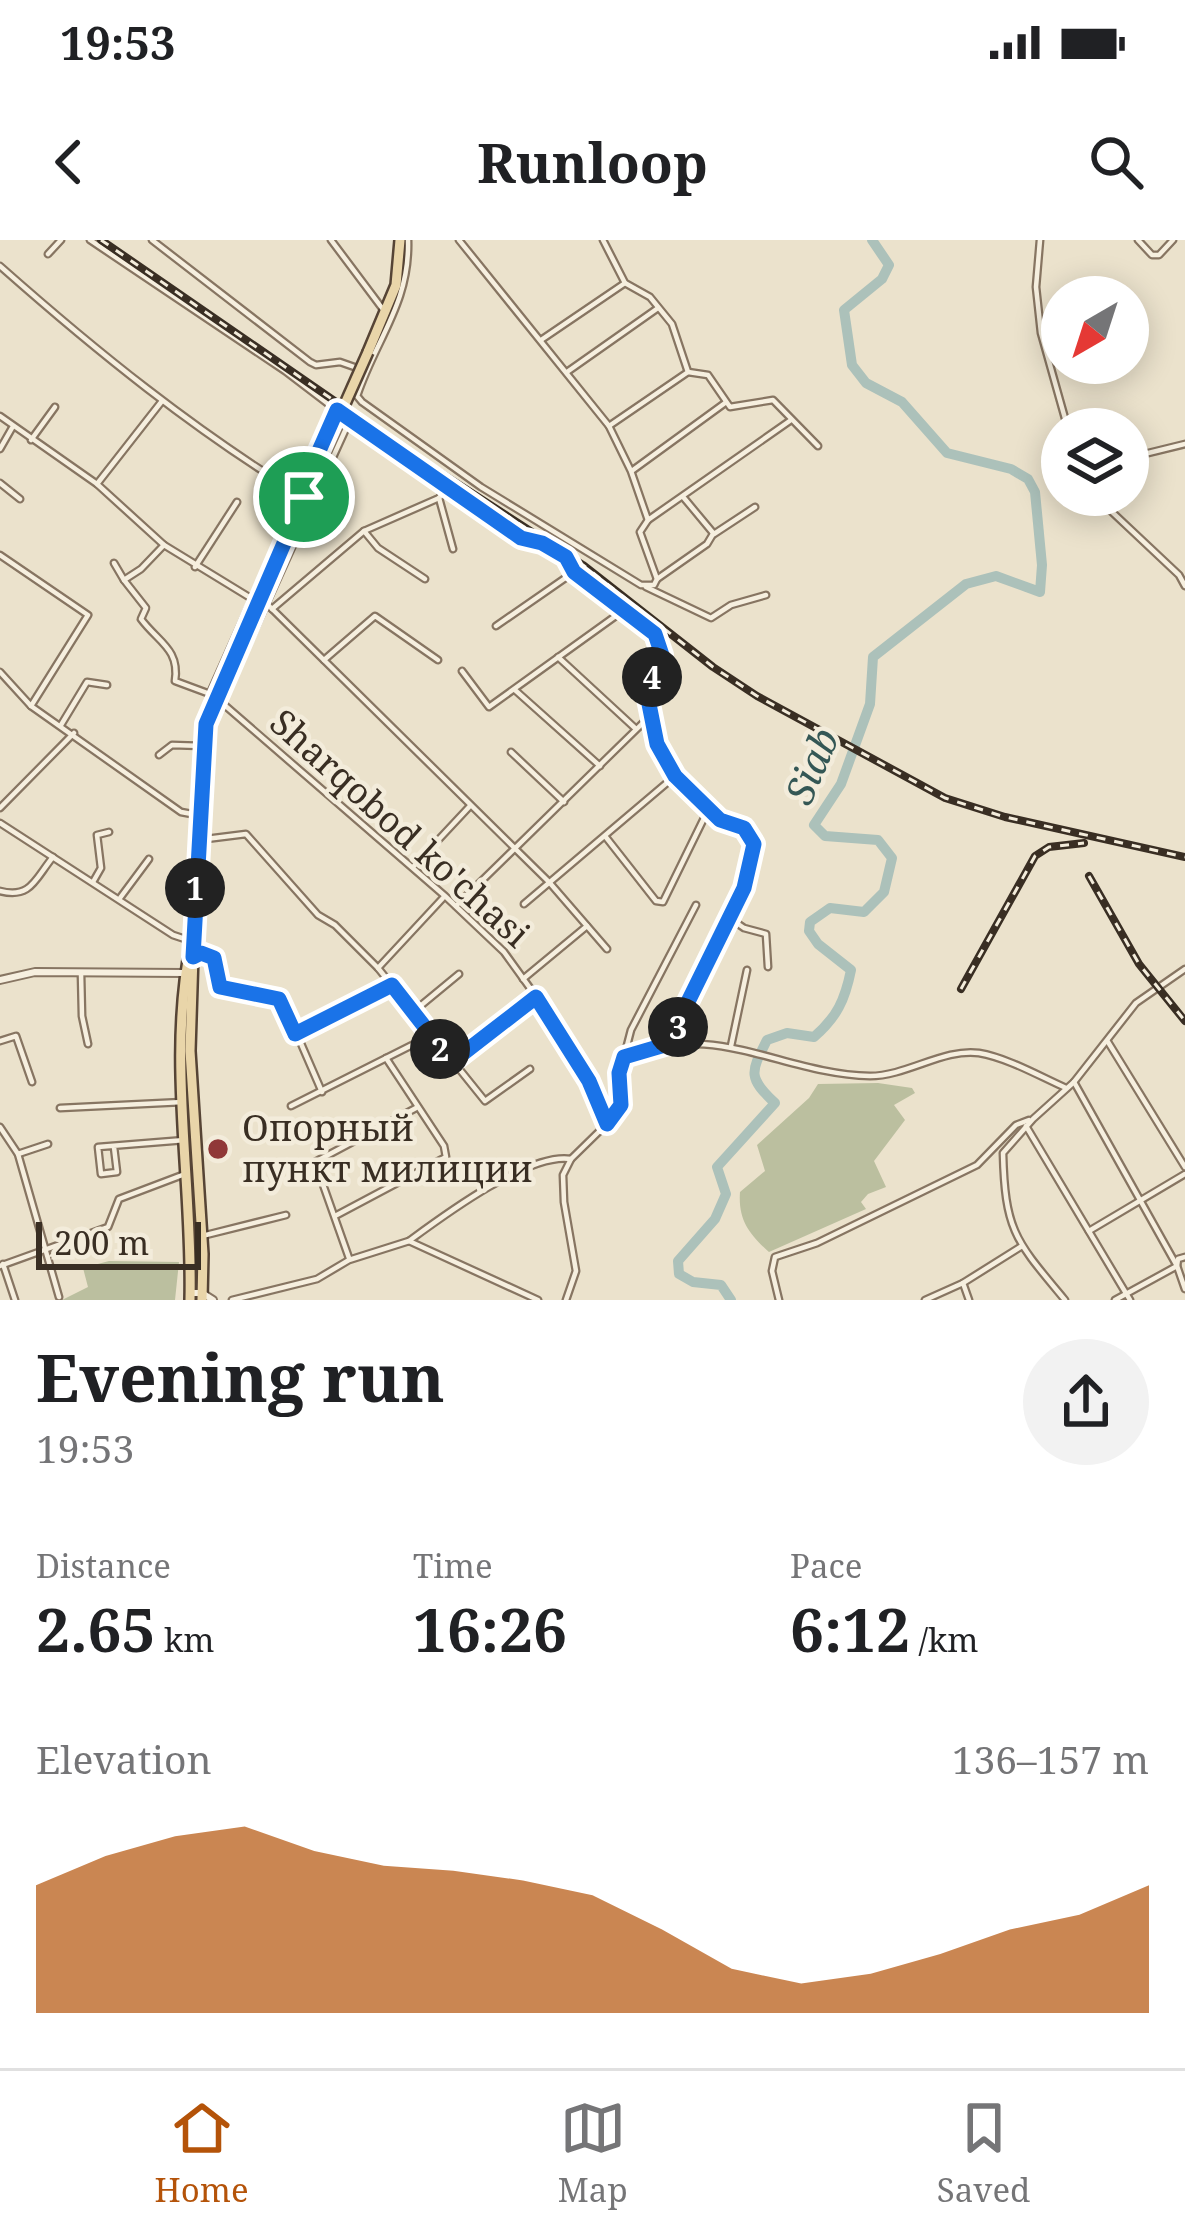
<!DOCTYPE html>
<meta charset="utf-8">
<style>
body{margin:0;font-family:"Noto Serif",serif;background:#f2f2f2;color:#202124;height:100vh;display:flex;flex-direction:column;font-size:45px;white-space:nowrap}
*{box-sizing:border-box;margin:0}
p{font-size:39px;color:#757577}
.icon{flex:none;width:66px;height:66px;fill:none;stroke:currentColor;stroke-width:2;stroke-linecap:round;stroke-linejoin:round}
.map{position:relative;height:1060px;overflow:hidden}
.details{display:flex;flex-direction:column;background:#fff;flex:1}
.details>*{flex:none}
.needle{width:78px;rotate:219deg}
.controls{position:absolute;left:1041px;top:36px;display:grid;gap:24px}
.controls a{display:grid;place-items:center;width:108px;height:108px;border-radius:50%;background:#fff;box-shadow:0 6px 30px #0003;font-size:60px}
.scale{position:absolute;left:36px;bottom:30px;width:165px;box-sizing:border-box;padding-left:12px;border:6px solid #392e23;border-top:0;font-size:33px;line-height:42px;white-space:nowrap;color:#392e23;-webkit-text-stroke:9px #f3ecdb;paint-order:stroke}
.pin{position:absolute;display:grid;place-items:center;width:102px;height:102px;color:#fff;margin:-51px;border:6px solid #fff;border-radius:50%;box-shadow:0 3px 12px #0007}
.km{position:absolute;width:60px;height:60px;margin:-30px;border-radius:50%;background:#222;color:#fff;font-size:33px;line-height:60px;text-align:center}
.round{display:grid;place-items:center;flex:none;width:126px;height:126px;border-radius:63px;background:#f2f2f2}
.head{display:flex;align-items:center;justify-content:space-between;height:204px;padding:0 36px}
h1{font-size:66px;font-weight:700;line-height:90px}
.figures{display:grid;grid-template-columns:repeat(3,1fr);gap:18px;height:204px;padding:12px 36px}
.figures div{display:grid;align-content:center}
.figures b{font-size:60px;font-weight:700}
.figures small{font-size:33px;font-weight:400}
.figures p{font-size:33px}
.chart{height:336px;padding:24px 36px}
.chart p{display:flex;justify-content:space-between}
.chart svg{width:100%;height:216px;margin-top:12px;fill:#b45309;opacity:.7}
.status{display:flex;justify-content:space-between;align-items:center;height:84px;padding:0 60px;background:#fff;direction:ltr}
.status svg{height:33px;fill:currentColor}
header{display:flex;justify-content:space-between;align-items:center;height:156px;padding:0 36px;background:#fff;font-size:54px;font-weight:700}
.dock{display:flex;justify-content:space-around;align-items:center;height:168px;border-top:3px solid #e0e0e0;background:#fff;font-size:33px;color:#757577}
.dock a{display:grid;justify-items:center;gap:6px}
.dock .selected{color:#b45309}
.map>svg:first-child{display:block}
.cemetery{fill:#bbbf9f}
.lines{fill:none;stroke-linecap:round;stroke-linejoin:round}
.river{stroke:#acc1ba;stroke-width:10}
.minor-casing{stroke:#877562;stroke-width:9}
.tertiary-casing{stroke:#877562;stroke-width:10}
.primary-casing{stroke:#564435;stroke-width:14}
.minor{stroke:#f6efdf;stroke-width:4.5}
.tertiary{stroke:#f6efdf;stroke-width:6}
.primary{stroke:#e9d5a9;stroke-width:9}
.rail-casing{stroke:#392e23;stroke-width:8}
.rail{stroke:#f3ecdb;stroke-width:3;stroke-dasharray:9;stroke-linecap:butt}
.primary-bridge-casing{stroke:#564435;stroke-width:14;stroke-linecap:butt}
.primary-bridge{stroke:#e9d5a9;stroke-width:9}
.route-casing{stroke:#fff;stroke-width:24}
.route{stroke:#1a73e8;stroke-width:15}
.poi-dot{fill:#903838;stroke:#f3ecdb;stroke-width:4.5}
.labels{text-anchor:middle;stroke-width:9;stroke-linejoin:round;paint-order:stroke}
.street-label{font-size:36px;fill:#392e23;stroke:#f3ecdb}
.poi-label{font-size:36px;fill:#392e23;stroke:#f3ecdb;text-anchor:start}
.water-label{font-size:39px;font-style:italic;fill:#345755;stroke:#f3ecdb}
</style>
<div class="status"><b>19:53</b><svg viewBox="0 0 49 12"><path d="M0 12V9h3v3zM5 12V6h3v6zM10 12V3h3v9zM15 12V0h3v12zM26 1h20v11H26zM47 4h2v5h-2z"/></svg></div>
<header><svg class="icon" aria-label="back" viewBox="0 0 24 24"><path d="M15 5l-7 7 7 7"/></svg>Runloop<svg class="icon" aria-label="search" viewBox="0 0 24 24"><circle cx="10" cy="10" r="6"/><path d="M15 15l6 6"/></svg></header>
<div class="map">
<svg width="1185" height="1060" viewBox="0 0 1185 1060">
<rect width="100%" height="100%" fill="#ebe2cc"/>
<g class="cemetery">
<path d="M878,843L912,848L915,853L894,865L905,880L874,921L886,947L868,954L861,962L866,969L769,1012C749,994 738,980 740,952L765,931L757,905L809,858L818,844Z"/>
<path d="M109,1021L179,1022L175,1060H62L88,1047L83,1028Z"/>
</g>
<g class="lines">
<path class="river" d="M731,1060L721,1045L693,1042L679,1034L678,1021L715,979L726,954L717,927L775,863C747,837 751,832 767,800L787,793L814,797C837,777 845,760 851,730L818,704L809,691L810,682L830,668L864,672L884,652L892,618L878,600L825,596L814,585L841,544L870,464L873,417L966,344L996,336L1040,352L1042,325L1035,252L1028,239L1011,229L947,213L902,162L866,143L852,125L844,70L882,39L889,25L872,0"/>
<g class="minor-casing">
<g id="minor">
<path d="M90,0L285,131L365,192L521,299L542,303L566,317L574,332L655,394L662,415C657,426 650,437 648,450C641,499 680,550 718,578C732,589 747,584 754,604L744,648L679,780L675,802"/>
<path d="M152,0L310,122L316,125L340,122L360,129"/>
<path d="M331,0L385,72"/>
<path d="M408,0C410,63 376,99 357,156L362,162L481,247L641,345H654L657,339L640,292L648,280"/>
<path d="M459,0L609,186L631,231L648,280L791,180"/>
<path d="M603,0L625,43L650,57L672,84L688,132L609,186"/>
<path d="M1040,0L1036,47L1041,93L1068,189"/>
<path d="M1138,0L1152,15H1159L1173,0"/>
<path d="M48,14L61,0"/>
<path d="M0,26C96,111 195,191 304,257"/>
<path d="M541,100L625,43"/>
<path d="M567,132L658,68"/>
<path d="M688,132L708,135L730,167L773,160L818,206"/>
<path d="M0,176L97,244L164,305L249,357"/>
<path d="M31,200L55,167"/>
<path d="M0,209L12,188"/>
<path d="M1128,218L1185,204"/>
<path d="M633,230L725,163"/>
<path d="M0,243L20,259"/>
<path d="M97,244L162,161"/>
<path d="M304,246L337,169"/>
<path d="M1094,255L1179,335L1185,346"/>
<path d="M439,258L453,309"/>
<path d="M684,258L714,294L755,267"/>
<path d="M364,291L378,308L425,339"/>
<path d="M164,305L141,329L124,340L146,368L141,379C158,402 180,409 175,441L210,454"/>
<path d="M0,315L88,375L31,466"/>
<path d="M114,323L124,340"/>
<path d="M195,327L237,262"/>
<path d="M657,339L707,304L713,294"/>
<path d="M646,347L711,378L731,365L766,355"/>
<path d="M261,358L549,642L607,709"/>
<path d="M272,369L364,291L439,258L446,248"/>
<path d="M496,386L574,332"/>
<path d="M558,417L636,489"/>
<path d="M324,420L375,376L438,420"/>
<path d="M462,431L489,467L624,370"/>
<path d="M0,432L31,466L181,572L197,575"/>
<path d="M515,450L600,526"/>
<path d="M211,460V451L296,262"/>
<path d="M222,461L349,182"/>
<path d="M221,462L445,656L504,712L548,773L589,841L606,882"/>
<path d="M61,485L87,442L107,445"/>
<path d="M511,512L564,562"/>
<path d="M159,515L172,505L203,506"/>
<path d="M0,568L74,493"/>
<path d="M0,583L173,695L191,701"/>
<path d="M605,596L656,661L663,662L708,570"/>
<path d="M198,600L246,594L318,675L335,685L378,728L485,861L530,829"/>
<path d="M413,627L470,566"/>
<path d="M93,642L101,628L97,595L109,592"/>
<path d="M0,651C31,659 35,639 53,617"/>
<path d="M120,658L149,619"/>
<path d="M524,664L675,536"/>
<path d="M456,666L649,477"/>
<path d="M731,679L744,688L766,694L768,727"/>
<path d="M194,717L201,713L214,718L220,747L283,762L322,852"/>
<path d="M378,728L443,658"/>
<path d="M81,733L82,776L88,804"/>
<path d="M523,739L587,686"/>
<path d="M413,772L459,734"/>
<path d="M295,794L392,745"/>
<path d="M0,801L16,796L32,842"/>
<path d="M1108,802L1185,927"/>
<path d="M731,806L747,730"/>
<path d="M624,817L631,790L696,665"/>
<path d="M452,822L536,757"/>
<path d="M1074,842L1177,1026L1185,1049"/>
<path d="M291,866L430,796"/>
<path d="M60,868L183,862"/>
<path d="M1026,886L1130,1060"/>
<path d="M0,887L18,914L59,1057"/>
<path d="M114,907L117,932L101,934L98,907L185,900"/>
<path d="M18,914L48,904"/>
<path d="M335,976L446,917L444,906L386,818"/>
<path d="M1089,991L1185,934"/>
<path d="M202,996L286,975"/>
<path d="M409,1001C443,976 529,912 571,919"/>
<path d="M349,1018L315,922L416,868"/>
<path d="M3,1024L15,1060"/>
<path d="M0,1026L108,987L119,959L185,934"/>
<path d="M232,1060L317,1039L349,1020L409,1001L538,1060"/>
<path d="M566,1060L576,1031L564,962L563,935L571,919L618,873C625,856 618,836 624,817C715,779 782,834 870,836C907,836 944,808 979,813C1008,818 1039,836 1066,848"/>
<path d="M779,1060L772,1031L775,1017L817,1003L977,925L1016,885L1029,880"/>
<path d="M925,1060L963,1043"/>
<path d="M969,1060L963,1043L1022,1006"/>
<path d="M1065,1060C1016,1001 1005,992 1003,913L1033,879L1074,842L1136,763L1185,729"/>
<path d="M1115,1060L1177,1026L1178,1019L1185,1017"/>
</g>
</g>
<g class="tertiary-casing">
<g id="tertiary">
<path d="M0,740L35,732L185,733"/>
<path d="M191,1053H202L213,1060"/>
</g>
</g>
<g class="primary-casing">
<g id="primary">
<path d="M368,112L396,45L400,0"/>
<path d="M193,715L190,811L203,1014L202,1060"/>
<path d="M190,1060C193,942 167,820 191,704L204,496L215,456"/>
</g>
</g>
<use href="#minor" class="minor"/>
<use href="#tertiary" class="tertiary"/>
<use href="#primary" class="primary"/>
<g class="rail-casing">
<g id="rail">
<path d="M101,0L410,213L583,325L713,427L757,456L945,558L1005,577L1185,617"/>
<path d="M1089,636L1139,724L1185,781"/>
<path d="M961,749L1035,616L1049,607L1084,603"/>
</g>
</g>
<use href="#rail" class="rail"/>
<g class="primary-bridge-casing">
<path id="primary-bridge" d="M215,456L368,112"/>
</g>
<use href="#primary-bridge" class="primary-bridge"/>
</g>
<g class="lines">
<g class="route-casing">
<path id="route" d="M337,170L521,298L542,303L566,317L574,332L655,394L662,415L647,454L657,504L675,536L720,580L744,588L754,604L744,648L679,780L675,802L624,817L619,833L621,865L607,884L589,841L536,757L452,822L392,745L295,794L279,759L220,747L214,718L201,713L193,717L206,484L304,257L300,254Z"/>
</g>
<use href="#route" class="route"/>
</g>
<circle class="poi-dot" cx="218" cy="909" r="12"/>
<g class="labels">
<g class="street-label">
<text transform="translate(400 588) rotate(42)" y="13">Sharqobod ko'chasi</text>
</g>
<g class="poi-label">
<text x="242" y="901">Опорный<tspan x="242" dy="41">пункт милиции</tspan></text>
</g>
<g class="water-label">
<text transform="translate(812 526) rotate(-67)" y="14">Siab</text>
</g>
</g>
</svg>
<div class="controls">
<a><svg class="needle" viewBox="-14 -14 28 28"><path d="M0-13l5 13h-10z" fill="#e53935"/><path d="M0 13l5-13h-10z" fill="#757577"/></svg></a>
<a><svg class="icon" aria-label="layers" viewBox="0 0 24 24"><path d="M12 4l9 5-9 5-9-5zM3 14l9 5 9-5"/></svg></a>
</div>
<div class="scale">200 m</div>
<div class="pin" style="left:304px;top:257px;background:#1e9e55"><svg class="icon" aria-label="arrive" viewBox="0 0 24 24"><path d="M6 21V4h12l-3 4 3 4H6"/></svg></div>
<b class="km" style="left:195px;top:648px">1</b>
<b class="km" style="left:440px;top:809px">2</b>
<b class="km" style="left:678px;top:787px">3</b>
<b class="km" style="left:652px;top:437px">4</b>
</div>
<section class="details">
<div class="head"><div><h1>Evening run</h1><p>19:53</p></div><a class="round"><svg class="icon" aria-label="share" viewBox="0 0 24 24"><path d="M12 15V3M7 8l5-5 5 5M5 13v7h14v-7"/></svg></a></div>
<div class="figures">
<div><p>Distance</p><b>2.65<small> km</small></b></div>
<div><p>Time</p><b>16:26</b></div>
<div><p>Pace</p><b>6:12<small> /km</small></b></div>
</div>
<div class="chart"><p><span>Elevation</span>136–157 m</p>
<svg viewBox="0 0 160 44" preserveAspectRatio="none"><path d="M0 44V18L10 12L20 8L30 6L40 11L50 14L60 15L70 17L80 20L90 27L100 35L110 38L120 36L130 32L140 27L150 24L160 18V44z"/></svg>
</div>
</section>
<nav class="dock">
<a class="selected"><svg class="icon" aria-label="home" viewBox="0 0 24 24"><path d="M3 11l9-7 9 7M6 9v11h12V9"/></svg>Home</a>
<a><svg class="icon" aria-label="map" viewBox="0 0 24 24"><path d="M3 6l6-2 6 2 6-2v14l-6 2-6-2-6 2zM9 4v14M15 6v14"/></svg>Map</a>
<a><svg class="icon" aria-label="saved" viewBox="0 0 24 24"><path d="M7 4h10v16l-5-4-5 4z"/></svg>Saved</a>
</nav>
